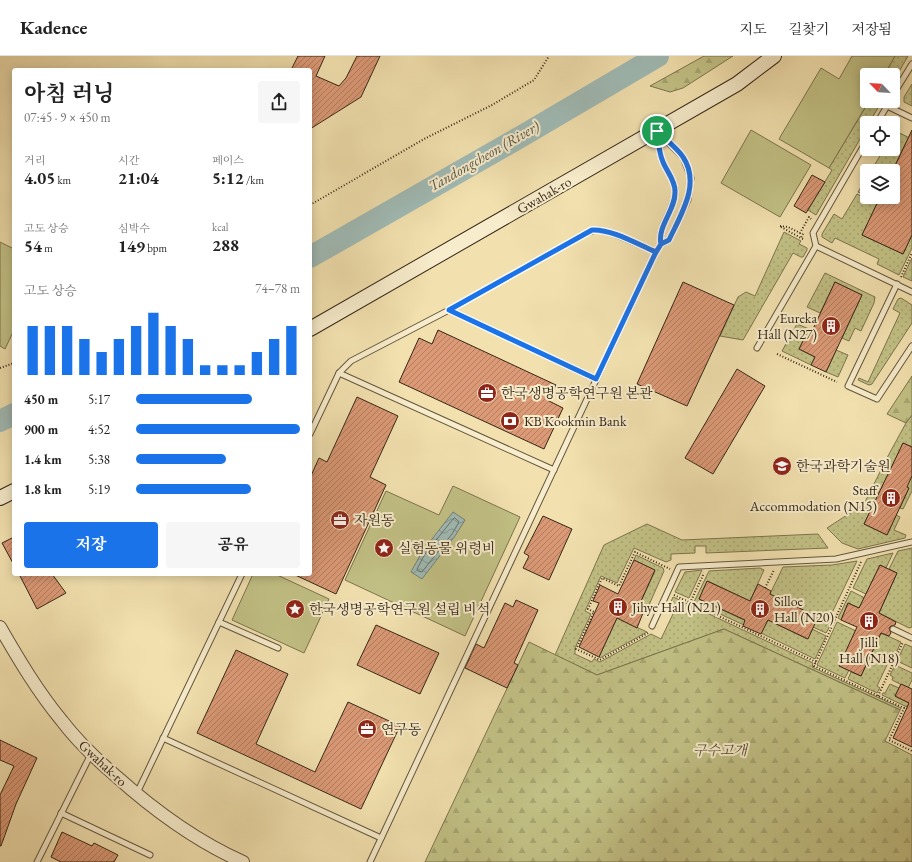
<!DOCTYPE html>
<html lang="ko">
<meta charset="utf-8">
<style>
body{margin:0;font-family:"EB Garamond","Noto Serif KR",serif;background:#f6f6f6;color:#222;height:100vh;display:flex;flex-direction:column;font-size:15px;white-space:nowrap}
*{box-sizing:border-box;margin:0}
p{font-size:13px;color:#767676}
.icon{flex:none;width:22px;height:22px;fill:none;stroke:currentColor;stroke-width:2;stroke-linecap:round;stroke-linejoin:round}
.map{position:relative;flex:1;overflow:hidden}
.sheet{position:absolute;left:12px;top:12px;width:300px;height:508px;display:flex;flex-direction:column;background:#fff;border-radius:4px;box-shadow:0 2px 10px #0003}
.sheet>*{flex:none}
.needle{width:26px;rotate:295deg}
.controls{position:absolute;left:860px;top:12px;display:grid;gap:8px}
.controls a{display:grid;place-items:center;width:40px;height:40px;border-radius:4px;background:#fff;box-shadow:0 2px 10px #0003;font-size:20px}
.pin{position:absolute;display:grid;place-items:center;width:34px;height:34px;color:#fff;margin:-17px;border:2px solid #fff;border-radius:50%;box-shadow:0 1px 4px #0007}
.round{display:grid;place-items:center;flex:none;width:42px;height:42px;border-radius:4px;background:#f6f6f6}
.summary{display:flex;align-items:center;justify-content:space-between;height:68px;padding:0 12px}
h1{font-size:22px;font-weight:700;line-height:30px}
.figures{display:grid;grid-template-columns:repeat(3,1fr);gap:6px;height:68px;padding:4px 12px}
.figures div{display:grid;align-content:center}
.figures b{font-size:17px;font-weight:700}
.figures small{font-size:11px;font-weight:400}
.figures p{font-size:11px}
.chart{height:112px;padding:8px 12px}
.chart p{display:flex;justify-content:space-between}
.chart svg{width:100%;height:72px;margin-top:4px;stroke:#1a73e8;stroke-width:6}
.action{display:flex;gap:8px;margin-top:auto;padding:8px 12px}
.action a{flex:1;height:46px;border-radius:4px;background:#1a73e8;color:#fff;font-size:16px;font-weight:700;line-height:46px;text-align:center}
.action a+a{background:#f6f6f6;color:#222}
ul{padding:0 12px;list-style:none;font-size:13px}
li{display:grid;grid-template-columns:64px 48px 1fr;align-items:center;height:30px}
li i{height:10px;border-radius:5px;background:#1a73e8}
header{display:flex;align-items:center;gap:24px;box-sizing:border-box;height:56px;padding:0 20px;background:#fff;border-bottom:1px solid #e0e0e0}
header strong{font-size:19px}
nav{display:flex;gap:22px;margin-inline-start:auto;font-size:14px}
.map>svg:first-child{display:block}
.grass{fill:url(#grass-dots);stroke:#7c744e}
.forest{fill:url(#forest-firs);stroke:#7c744e}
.park{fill:#c2c185;stroke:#7c744e}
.water{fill:url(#water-waves);stroke:#768077}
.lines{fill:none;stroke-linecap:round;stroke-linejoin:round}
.shore{stroke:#6b7167;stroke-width:1}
.river{stroke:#a0bbb6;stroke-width:22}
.building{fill:url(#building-hatch);stroke:#362718}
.service-casing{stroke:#65563e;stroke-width:7}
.tertiary-casing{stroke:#65563e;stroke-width:14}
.secondary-casing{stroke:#362718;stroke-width:16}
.path{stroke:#362718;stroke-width:2;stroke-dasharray:1 2;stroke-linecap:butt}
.service{stroke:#f7eccb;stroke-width:5}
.tertiary{stroke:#f7eccb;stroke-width:12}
.secondary{stroke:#f7eccb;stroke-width:14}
.route-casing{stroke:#fff;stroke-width:8}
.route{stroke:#1a73e8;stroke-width:5}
.labels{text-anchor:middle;stroke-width:4;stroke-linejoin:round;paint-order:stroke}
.street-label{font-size:14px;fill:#362718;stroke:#f7eccb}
.poi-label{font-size:14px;fill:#362718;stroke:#f7eccb;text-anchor:start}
.park-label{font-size:14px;font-style:italic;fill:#594e33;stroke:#f7eccb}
.water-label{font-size:15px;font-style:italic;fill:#565347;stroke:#f7eccb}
</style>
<header>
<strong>Kadence</strong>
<nav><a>지도</a><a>길찾기</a><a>저장됨</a></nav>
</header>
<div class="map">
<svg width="912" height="806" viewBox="0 0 912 806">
<defs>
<pattern id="grass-dots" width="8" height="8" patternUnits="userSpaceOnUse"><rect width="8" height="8" fill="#c2c185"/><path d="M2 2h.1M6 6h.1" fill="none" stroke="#a7a672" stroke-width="1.8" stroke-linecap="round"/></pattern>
<pattern id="forest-firs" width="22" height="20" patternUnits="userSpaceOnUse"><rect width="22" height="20" fill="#c2c185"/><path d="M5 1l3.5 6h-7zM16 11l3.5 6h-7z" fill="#a7a672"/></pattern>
<pattern id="water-waves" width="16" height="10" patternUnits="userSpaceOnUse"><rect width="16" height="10" fill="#a0bbb6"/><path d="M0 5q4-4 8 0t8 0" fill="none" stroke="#839893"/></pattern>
<pattern id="building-hatch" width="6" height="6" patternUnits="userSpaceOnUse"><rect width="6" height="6" fill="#db9976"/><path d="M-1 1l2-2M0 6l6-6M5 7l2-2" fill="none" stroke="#b27d60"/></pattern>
</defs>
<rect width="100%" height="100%" fill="#f2e1af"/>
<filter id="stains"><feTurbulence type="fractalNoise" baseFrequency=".005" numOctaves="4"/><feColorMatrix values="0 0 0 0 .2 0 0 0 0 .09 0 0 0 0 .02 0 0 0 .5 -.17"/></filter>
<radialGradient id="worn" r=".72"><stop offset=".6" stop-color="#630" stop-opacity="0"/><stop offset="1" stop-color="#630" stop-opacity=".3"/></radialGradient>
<g class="grass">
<path d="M895,0H908L893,26V19H884Z"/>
<path d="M912,28V50L904,46V41Z"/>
<path d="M869,45H882L869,67H867V71L816,159L808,154L832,114L829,112Z"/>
<path d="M893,74L912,83L906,87L892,115H871L884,93H893Z"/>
<path d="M867,121V140L858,136Z"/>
<path d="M857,138L877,148L862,179L903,198L912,179V192L899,219L877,208L879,203L835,182L832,187L822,181V178L834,158L842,163Z"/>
<path d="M784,176L801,185L799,188L807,192V194L803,201H801L793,197L743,284L720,280L738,241L746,236L755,240Z"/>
<path d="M912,202V225L903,221Z"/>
<path d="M825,217L875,241L874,247L861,275L855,272L849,285L842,282L862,239L835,226L820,257L807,251Z"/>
<path d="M901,242L912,249V267L872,328L869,329L858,324L859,322L868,326L900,257L893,253L898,243Z"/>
<path d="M797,268L809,273L799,293L815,301L811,309L782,295Z"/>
<path d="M836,294L848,299L838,321L826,316Z"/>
<path d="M912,359V391L903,387L892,411L912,421V435L903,453L900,452L909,432L887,421L864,468L887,479L896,459L900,461L894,474L906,479L905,482L858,493L842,487L827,472L864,448L888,400L906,367Z"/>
<path d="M647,468L682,484L818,478L828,492L706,497V490H695V497L671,498V504L666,506L634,492L617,527L601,520L585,555L591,558L575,592V598L592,606L594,603L600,606L651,578L661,583L673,558L667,555L673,541L813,607L812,611L901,652L900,654L724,573L597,619L555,599L604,489Z"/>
<path d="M912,492V571L909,572L879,557L897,517L889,513L898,495Z"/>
<path d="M893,497L886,512L880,509L866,538L853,532L867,503Z"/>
<path d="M636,499L663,512L664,515L645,558L637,554L655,515L634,504Z"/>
<path d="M857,505L830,561L829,572L826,577L813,571L770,538L783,511L832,509Z"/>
<path d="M760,512L764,514L750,545L708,525L699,543L746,565L744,569L694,546L709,515Z"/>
<path d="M702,514L689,542L675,536L685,516Z"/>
<path d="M851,535L865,542L859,552L848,547L841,564L838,562Z"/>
<path d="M617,562L647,576L600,602L599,601Z"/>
<path d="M768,564L807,583L812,573L826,580L815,603L761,577Z"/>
<path d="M837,566L856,575L849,614L845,622L817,609Z"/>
<path d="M881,577L901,586L896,597L893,596L877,630L880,632L877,637L848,623L851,616L861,620Z"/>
<path d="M905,588L912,591V612L897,605Z"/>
<path d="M895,609L912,617V624L908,632L892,624L893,621L890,619Z"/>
<path d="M890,628L899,632L895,640L909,647L907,651L882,639L883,637H885Z"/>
</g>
<g class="forest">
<path d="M704,0H733L683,32L670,36L650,30Z"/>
<path d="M912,320V359L906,367L887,358Z"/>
<path d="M724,573L900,654L885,685L912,699V806H425L529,586L597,619Z"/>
</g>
<g class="park">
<path d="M852,0H895L884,19H867V45H869L829,112L779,83L821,12L839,23Z"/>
<path d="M751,74L811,109L780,161L721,127Z"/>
<path d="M0,186L14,193V274L5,293L0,290Z"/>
<path d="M453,430L520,461L465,580L345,524L386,435L439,459Z"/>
<path d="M253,518H275L329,543L304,597L232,564Z"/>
</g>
<path class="water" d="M453,456L465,464L455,480L422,523L411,516L422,496Z"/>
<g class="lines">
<path class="shore" d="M455,462L459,466L452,478L422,516L418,515L417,513L425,498L453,463Z"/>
<g class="river">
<path d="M310,201L522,80L658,0"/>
<path d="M0,365L14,358"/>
</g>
</g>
<g class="building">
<path d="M298,0H325L316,20L339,30L346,22L357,0H380L361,41L310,73V14H291Z"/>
<path d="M912,74V179L903,198L862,179L880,141H893V114Z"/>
<path d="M812,119L825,126L806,157L794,150Z"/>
<path d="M683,226L734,249L687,350L637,328Z"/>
<path d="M835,226L862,239L826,316L811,309L815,301L799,293L809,273L812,275Z"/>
<path d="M438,274L556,329L549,345L563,352L544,393L399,326L419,282L432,288Z"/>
<path d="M737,313L765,330L713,418L685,402Z"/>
<path d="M357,341L398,360L370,421L386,429L336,538L293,518H310V422L319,402L327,406Z"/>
<path d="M903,387L912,391V420L907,431L909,432L887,479L864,468Z"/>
<path d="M543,460L572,473L549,524L523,512L529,500L524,497Z"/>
<path d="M14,481V509L2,487Z"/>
<path d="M634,504L655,514L637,554L643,557L637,572L617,562L599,601L579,591L599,547L593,545L600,529L618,538Z"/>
<path d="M880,509L897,517L879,557L896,566L895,569L891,570L889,572L891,577L889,580L881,577L861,620L839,610L857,571L841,564L848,547L859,552Z"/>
<path d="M19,518H52L66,537L37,553Z"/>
<path d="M707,525L750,545L758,528L771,535L770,538L818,561L808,583L768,564L761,578L743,570L745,564L699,543Z"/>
<path d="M516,544L538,554L514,607L518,609L507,632L465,612L476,588L484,592L505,547L513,551Z"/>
<path d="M376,569L439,597L420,638L357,609Z"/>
<path d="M236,594L288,618L256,688L315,716L348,646L400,670L361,753L197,677Z"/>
<path d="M901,628L912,633V691L893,682L909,647L895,640Z"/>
<path d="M0,684L37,702L16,748L1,790H0V739L14,710L0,704Z"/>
<path d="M62,776L92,790L94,787L118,799L114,806H61L51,801Z"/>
</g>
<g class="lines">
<g class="service-casing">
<g id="service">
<path d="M893,39L912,8"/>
<path d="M887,50L912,62"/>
<path d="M877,67L890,45"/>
<path d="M657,76C659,85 659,98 663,106C667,116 675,124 675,135C675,154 657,170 661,188"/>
<path d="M816,190L912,236"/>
<path d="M897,228L848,330L877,343L912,290"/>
<path d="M449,254L596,323"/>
<path d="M757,292L816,190L813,177L867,84"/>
<path d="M339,317L554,414"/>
<path d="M310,378L339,317L351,305L449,254L583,179C588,176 592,174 598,174C611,174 643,191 656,196"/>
<path d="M219,566L278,592"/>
<path d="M652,570L679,511L836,503L912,486"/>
<path d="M893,573L912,582"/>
<path d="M163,682L381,782"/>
<path d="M137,737L242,518"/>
<path d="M61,757L150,799"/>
<path d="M37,806L91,698"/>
<path d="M370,806L656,196L661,188L669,184L688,144L691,122L683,101L657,76"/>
</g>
</g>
<g class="tertiary-casing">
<path id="tertiary" d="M0,571C19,604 38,636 62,665C78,686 97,704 117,721C155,755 196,785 243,806"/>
</g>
<g class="secondary-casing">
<g id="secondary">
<path d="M310,273L737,28L774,0"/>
<path d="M0,442L14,435"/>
</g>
</g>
<g class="path">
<path d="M310,149L426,82L492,49L534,24L549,0"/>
<path d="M780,170L788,171L800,177L809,161L811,163"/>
<path d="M781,171L801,182"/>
<path d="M803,183L801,182L804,176"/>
<path d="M901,221L912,197"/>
<path d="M799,260L815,268"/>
<path d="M777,298L837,326"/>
<path d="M0,312L14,307"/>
<path d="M861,506L814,610L904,652L889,684L912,695"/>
<path d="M765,532L774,514"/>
<path d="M674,539L816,606"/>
<path d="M690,547L704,517"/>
<path d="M648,577L600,604L576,593L594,556L588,553L602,522L619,530L635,496L670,513"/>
<path d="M878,640L903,586"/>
</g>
<use href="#service" class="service"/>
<use href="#tertiary" class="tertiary"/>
<use href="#secondary" class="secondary"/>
</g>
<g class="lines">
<g class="route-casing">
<path id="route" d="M657,75C658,85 659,97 663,106C667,116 675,124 675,135C676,154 657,170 661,188L655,198L596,323L449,254L592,174C612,173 637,188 656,196L661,188L669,184C681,158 701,128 683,101C678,93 664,82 657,75"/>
</g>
<use href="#route" class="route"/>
</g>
<defs>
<g id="building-disc" transform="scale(1)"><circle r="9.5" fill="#8f2418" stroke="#f7eccb"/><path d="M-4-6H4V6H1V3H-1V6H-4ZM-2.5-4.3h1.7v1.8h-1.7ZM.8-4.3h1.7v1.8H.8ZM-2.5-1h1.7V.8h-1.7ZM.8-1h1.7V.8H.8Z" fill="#fff"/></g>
<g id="office-disc" transform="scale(1)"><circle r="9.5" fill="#8f2418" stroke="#f7eccb"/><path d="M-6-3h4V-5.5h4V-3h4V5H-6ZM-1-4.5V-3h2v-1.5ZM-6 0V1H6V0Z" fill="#fff"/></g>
<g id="bank-disc" transform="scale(1)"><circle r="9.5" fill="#8f2418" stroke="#f7eccb"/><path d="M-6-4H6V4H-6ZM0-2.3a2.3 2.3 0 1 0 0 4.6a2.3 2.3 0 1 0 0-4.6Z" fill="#fff"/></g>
<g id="university-disc" transform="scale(1)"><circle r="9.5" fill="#8f2418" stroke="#f7eccb"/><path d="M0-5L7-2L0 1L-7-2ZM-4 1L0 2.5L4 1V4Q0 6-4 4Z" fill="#fff"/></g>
<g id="sight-disc" transform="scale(1)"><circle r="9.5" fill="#8f2418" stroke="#f7eccb"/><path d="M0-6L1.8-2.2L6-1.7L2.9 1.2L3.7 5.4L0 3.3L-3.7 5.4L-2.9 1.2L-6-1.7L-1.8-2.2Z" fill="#fff"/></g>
</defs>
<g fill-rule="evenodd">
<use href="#building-disc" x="831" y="270"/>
<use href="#office-disc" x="487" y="337"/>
<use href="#bank-disc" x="510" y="365"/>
<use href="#university-disc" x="782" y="410"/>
<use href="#building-disc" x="891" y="442"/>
<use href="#office-disc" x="340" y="464"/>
<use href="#sight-disc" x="384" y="492"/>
<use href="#building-disc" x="618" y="551"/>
<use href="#sight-disc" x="295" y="553"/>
<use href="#building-disc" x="760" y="553"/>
<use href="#building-disc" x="869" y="565"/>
<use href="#office-disc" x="367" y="673"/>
</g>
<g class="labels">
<g class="street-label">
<text transform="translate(544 139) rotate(-30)" y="5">Gwahak-ro</text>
<text transform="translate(103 707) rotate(43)" y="5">Gwahak-ro</text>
</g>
<g class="poi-label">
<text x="817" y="267" text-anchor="end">Eureka<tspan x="817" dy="16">Hall (N27)</tspan></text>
<text x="501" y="342">한국생명공학연구원 본관</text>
<text x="524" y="370">KB Kookmin Bank</text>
<text x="796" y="415">한국과학기술원</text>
<text x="877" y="439" text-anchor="end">Staff<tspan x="877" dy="16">Accommodation (N15)</tspan></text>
<text x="354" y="469">자원동</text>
<text x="398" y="497">실험동물 위령비</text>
<text x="774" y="550">Silloe<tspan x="774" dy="16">Hall (N20)</tspan></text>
<text x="632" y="556">Jihye Hall (N21)</text>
<text x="309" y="558">한국생명공학연구원 설립 비석</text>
<text x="869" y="591" text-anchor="middle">Jilli<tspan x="869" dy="16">Hall (N18)</tspan></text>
<text x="381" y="678">연구동</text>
</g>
<g class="park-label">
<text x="720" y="699">구수고개</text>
</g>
<g class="water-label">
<text transform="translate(484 100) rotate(-30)" y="5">Tandongcheon (River)</text>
</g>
</g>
<rect width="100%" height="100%" filter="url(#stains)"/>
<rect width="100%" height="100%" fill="url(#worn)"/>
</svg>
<div class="controls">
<a><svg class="needle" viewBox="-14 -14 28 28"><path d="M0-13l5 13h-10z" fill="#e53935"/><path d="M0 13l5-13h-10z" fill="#767676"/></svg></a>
<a><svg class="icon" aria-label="locate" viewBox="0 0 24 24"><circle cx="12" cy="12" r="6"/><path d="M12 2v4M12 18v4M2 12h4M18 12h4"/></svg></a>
<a><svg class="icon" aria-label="layers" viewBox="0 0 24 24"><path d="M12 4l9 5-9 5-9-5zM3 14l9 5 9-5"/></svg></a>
</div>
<div class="pin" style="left:657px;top:75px;background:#1e9e55"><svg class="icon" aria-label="arrive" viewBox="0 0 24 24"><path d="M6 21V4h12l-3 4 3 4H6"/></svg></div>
<section class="sheet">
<div class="summary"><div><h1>아침 러닝</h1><p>07:45 · 9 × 450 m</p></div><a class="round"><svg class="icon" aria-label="share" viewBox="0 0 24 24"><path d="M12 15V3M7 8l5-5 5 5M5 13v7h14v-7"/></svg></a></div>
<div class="figures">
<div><p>거리</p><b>4.05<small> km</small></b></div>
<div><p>시간</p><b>21:04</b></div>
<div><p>페이스</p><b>5:12<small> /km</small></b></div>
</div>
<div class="figures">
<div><p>고도 상승</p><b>54<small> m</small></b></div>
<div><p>심박수</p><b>149<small> bpm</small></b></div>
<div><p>kcal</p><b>288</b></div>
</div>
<div class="chart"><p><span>고도 상승</span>74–78 m</p>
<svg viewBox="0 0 160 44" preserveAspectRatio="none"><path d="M5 44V14M15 44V14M25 44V14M35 44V22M45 44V30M55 44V22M65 44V14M75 44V6M85 44V14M95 44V22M105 44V38M115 44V38M125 44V38M135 44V30M145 44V22M155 44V14"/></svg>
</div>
<ul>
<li><b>450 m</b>5:17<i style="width:71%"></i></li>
<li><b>900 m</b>4:52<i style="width:100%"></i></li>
<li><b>1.4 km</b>5:38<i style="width:55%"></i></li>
<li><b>1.8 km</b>5:19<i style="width:70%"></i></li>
</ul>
<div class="action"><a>저장</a><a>공유</a></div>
</section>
</div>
